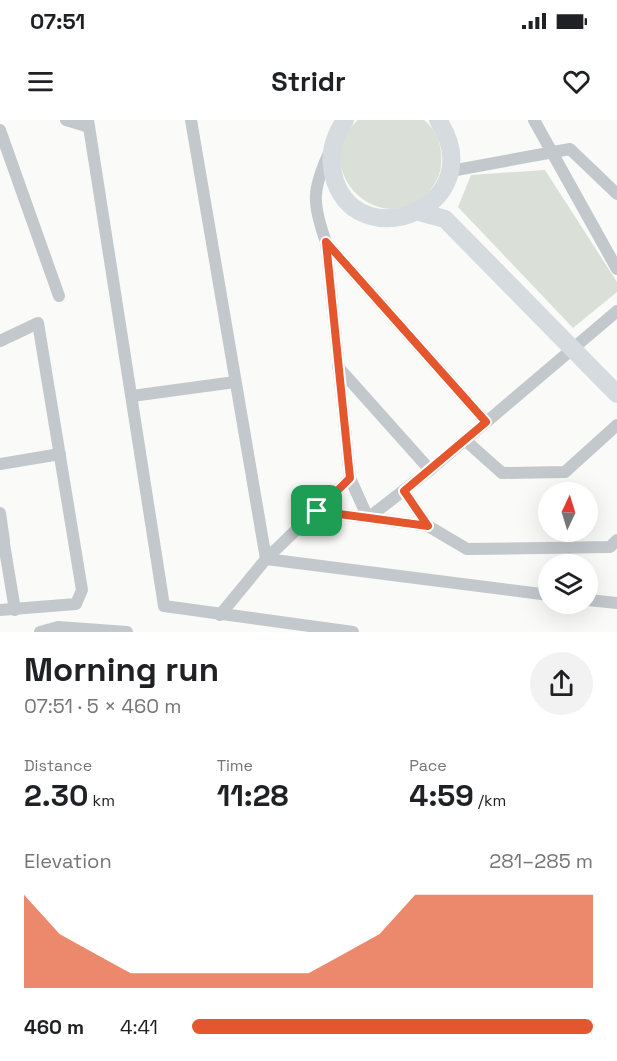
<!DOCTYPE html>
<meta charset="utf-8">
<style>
body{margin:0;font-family:"Space Grotesk",sans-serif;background:#f2f2f2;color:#202124;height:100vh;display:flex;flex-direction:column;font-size:22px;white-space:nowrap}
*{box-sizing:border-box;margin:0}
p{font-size:20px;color:#757577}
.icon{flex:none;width:33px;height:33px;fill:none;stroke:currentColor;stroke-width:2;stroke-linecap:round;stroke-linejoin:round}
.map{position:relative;height:512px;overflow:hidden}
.drawer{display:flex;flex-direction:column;background:#fff;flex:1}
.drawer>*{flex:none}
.needle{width:39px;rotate:4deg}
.buttons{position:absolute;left:538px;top:362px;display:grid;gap:12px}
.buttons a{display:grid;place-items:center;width:60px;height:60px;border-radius:50%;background:#fff;box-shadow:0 6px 24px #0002;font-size:30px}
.pin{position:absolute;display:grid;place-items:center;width:51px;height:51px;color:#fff;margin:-26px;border-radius:12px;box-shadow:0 3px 9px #0006}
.round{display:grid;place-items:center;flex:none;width:63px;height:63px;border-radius:32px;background:#f2f2f2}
.head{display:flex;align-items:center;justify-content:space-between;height:102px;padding:0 24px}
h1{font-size:33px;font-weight:800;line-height:45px}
.metrics{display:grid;grid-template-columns:repeat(3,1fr);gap:9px;height:102px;padding:6px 24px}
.metrics div{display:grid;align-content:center}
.metrics b{font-size:30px;font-weight:800}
.metrics small{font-size:16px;font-weight:400}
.metrics p{font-size:16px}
.chart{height:168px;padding:12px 24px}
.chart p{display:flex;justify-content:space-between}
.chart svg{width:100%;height:108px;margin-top:6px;fill:#e4572e;opacity:.7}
ul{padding:0 24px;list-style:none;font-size:20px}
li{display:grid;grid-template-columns:96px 72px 1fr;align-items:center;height:45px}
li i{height:15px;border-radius:8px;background:#e4572e}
.status{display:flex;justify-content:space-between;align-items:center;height:42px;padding:0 30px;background:#fff;direction:ltr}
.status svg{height:16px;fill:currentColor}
header{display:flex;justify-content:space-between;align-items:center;height:78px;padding:0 24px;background:#fff;font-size:27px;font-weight:800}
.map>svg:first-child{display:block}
.green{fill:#dadfd7}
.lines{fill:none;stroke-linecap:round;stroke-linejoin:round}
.street{stroke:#c3c8cc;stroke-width:12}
.secondary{stroke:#d6dbdf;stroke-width:18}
.route-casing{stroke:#fff;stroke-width:12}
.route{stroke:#e4572e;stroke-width:8}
</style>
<div class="status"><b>07:51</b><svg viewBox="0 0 49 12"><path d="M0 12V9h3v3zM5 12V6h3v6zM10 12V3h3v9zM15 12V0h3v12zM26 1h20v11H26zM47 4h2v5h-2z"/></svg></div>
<header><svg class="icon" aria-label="menu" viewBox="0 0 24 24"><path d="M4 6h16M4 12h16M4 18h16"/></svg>Stridr<svg class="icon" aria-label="heart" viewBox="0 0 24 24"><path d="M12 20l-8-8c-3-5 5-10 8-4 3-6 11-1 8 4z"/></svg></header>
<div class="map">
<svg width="617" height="512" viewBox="0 0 617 512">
<rect width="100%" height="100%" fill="#fafaf8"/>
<g class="green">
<path d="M358,0H424C438,11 443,28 441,46C440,56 434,66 427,74C377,121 307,46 358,0Z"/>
<path d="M545,50L617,162V172L573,208L458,87L471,55Z"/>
</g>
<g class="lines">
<g class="street">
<path d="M66,0L89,7"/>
<path d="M88,0L164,486L353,512"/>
<path d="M191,0L266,439"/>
<path d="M534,0L617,149"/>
<path d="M0,10L59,176"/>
<path d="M329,33C312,70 312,83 326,122L350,358L368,398L430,350L617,191"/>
<path d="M451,51L570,29L617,74"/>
<path d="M326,122L486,302"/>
<path d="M0,221L38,203L82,470L76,484L0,490"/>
<path d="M338,247L430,350"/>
<path d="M132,276L235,262"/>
<path d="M465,320L502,353L565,352L617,305"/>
<path d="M0,344L60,334"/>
<path d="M404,371L428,406L467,429L610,427L617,420"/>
<path d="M317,391L428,406"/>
<path d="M0,393L4,421"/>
<path d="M0,415L4,424L15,490"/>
<path d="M266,439L549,475"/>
<path d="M588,480L617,483"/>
<path d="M220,495L266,439L350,358"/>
<path d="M40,512L58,507L127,512"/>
</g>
<g class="secondary">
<path d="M345,0C332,20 328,37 335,61C362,138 493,84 438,0"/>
<path d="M419,92L445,99L617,274"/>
</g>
</g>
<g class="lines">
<g class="route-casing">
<path id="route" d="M326,122L486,302L404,371L428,406L317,391L350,358Z"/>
</g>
<use href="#route" class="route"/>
</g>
</svg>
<div class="buttons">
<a><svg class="needle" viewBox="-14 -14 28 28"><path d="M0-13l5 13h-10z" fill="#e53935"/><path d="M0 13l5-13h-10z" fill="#757577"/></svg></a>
<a><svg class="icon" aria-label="layers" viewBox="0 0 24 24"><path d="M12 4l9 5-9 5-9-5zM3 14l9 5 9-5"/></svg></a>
</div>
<div class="pin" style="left:317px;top:391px;background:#1e9e55"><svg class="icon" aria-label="arrive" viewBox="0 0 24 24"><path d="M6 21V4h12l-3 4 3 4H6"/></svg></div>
</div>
<section class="drawer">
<div class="head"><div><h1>Morning run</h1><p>07:51 · 5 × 460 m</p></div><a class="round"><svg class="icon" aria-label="share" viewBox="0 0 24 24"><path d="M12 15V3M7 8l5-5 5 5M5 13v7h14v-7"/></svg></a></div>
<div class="metrics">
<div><p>Distance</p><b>2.30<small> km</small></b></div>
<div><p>Time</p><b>11:28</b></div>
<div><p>Pace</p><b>4:59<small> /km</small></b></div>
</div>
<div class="chart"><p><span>Elevation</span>281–285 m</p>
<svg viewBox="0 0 160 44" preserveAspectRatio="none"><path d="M0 44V6L10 22L20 30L30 38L40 38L50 38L60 38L70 38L80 38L90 30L100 22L110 6L120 6L130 6L140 6L150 6L160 6V44z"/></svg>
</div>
<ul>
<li><b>460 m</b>4:41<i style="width:100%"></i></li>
</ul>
</section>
